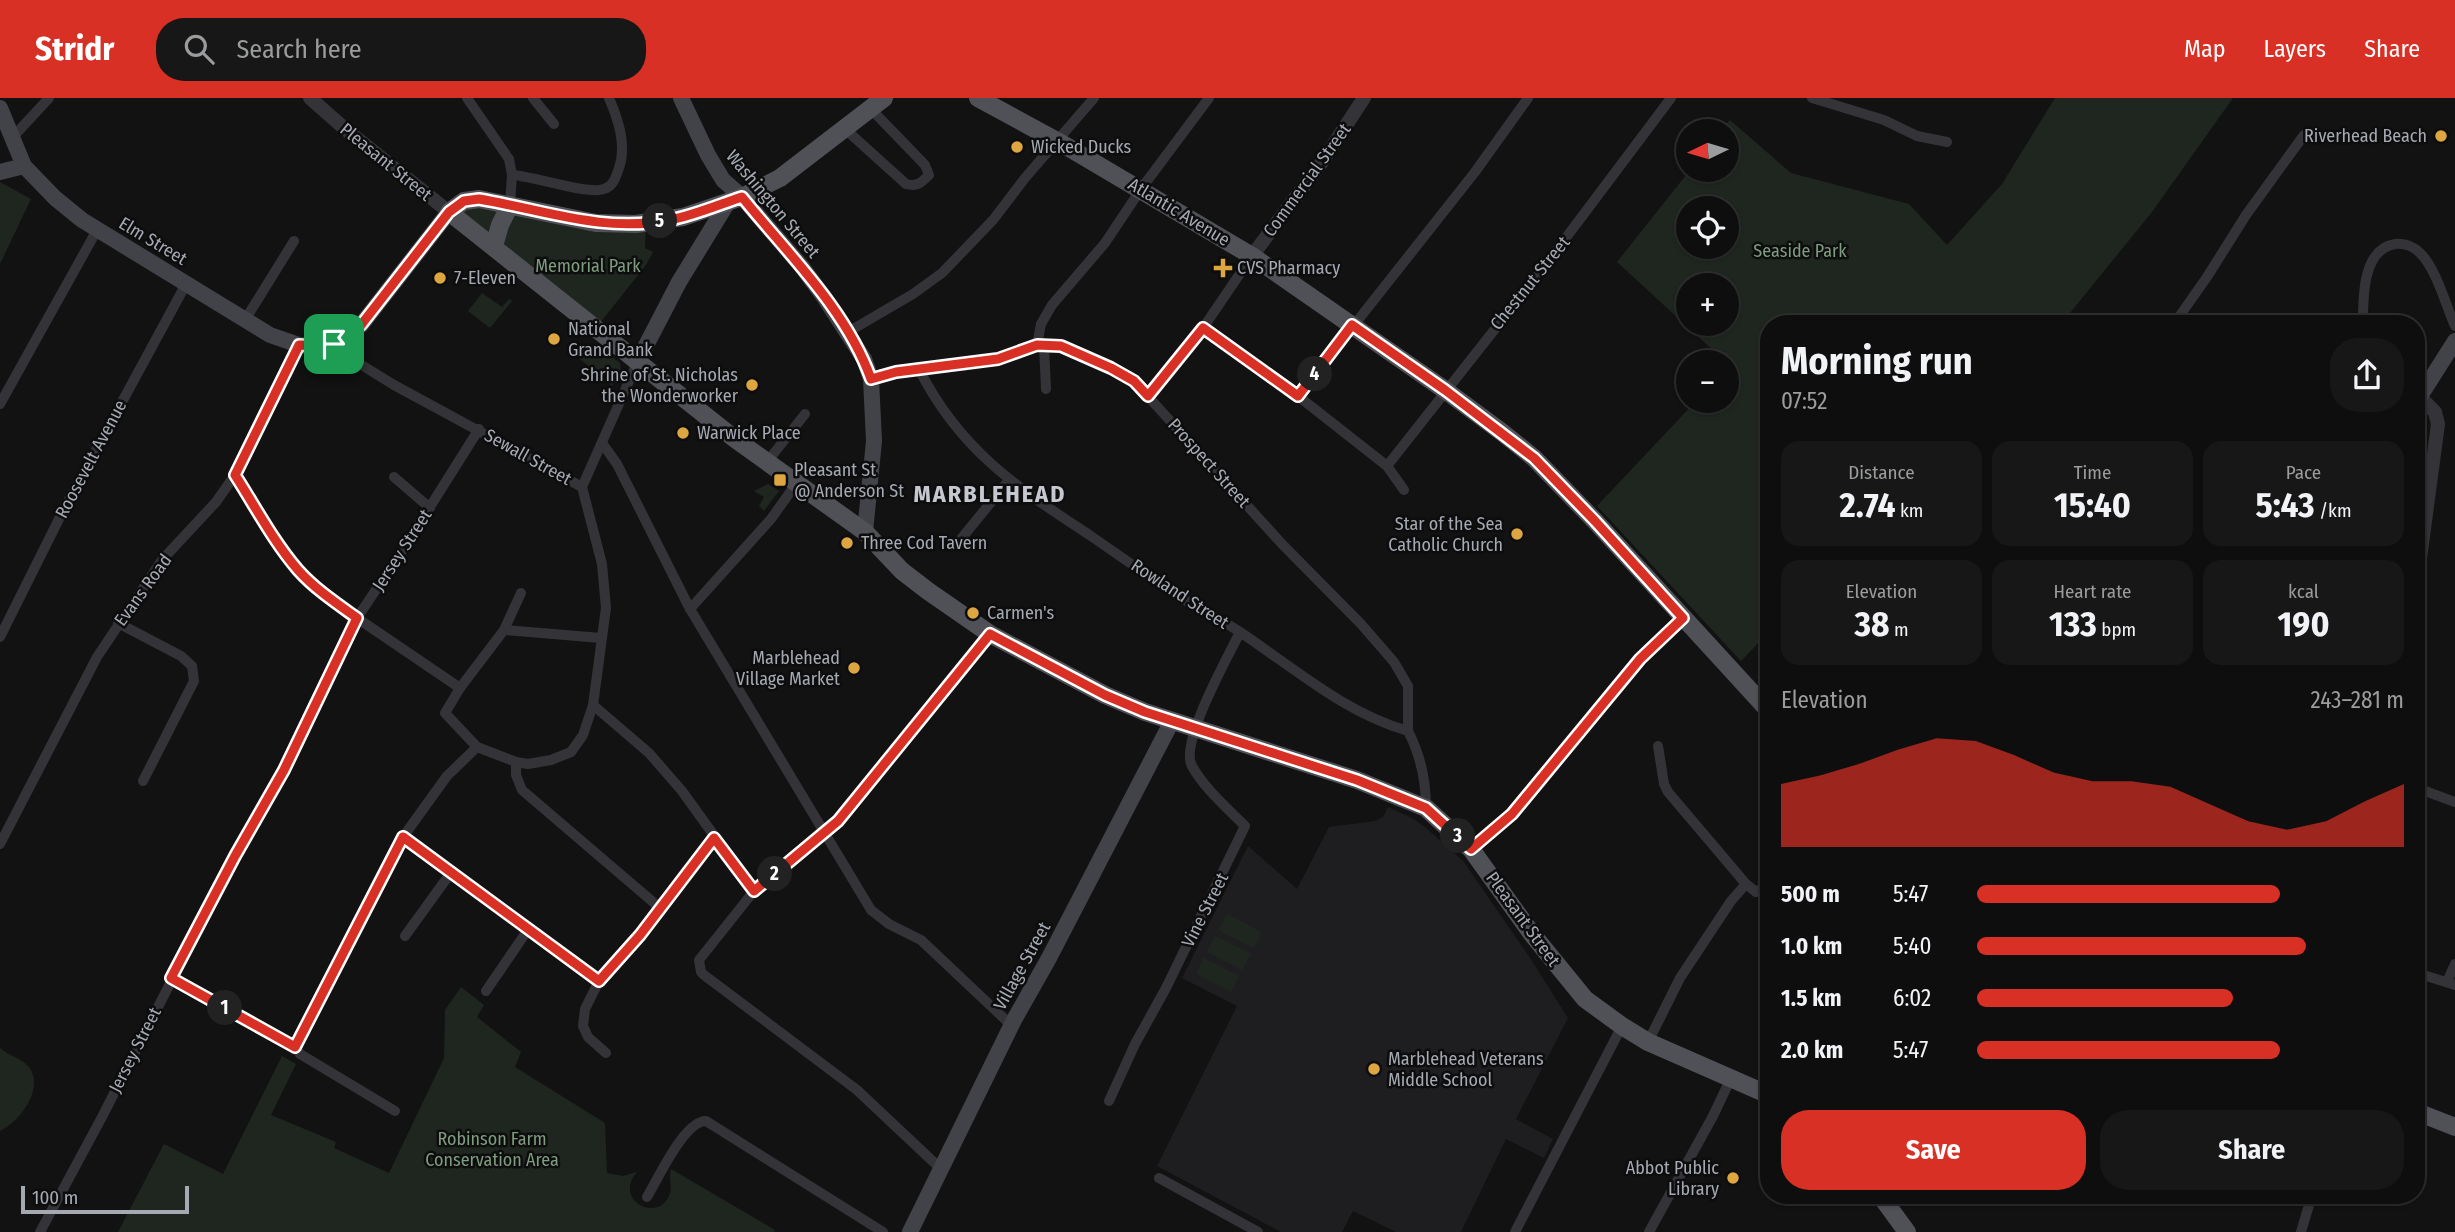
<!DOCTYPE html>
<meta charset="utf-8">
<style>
body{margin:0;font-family:"Fira Sans Condensed",sans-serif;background:#171717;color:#f1f3f6;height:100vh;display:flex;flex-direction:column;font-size:26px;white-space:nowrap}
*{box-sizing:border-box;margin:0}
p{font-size:23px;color:#9b9c9e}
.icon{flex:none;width:38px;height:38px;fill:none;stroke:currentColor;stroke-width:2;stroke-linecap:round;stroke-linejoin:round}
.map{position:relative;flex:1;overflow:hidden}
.drawer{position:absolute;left:1760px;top:217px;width:665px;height:889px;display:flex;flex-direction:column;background:#0e0e0e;border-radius:28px;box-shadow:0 2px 5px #0004,0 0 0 2px #2e2e2e}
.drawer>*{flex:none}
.needle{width:46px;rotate:265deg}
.buttons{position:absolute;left:1676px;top:21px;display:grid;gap:14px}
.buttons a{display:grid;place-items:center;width:63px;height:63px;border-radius:50%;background:#0e0e0e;box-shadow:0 2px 5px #0004,0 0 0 2px #2e2e2e;font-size:35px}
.scale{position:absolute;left:21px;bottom:18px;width:168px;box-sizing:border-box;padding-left:7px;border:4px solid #a5a9b2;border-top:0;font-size:19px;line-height:24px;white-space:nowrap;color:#a5a9b2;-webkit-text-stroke:5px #0d0d0e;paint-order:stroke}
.pin{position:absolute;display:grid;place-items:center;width:60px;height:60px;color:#fff;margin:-30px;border-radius:14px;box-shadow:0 4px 10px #0006}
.km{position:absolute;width:35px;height:35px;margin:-18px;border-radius:50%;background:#222;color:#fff;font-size:19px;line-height:35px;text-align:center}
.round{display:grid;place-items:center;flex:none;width:74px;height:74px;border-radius:28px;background:#171717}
.overview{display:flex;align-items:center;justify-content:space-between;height:119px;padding:0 21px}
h1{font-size:38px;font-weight:700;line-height:52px}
.metrics{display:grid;grid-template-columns:repeat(3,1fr);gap:10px;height:119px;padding:7px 21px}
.metrics div{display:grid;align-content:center;border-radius:18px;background:#171717;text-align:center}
.metrics b{font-size:35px;font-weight:700}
.metrics small{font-size:19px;font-weight:400}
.metrics p{font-size:19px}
.chart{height:196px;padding:14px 21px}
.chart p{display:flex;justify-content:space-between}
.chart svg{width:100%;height:126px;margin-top:7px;fill:#d93025;opacity:.7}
.primary-button{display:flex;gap:14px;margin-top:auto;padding:14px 21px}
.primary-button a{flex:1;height:80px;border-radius:28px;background:#d93025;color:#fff;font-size:28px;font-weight:700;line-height:80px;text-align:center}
.primary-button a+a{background:#171717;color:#f1f3f6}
ul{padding:0 21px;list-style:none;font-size:23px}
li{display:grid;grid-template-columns:112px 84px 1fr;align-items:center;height:52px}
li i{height:18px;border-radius:9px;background:#d93025}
header{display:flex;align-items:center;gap:42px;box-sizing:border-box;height:98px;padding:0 35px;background:#d93025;color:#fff}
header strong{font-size:33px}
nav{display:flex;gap:38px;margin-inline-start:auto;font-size:24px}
.search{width:490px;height:63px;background:#171717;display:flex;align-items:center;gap:18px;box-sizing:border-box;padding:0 24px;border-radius:28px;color:#9b9c9e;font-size:26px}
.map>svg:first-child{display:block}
.built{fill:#1e1e20}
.green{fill:#1f2620;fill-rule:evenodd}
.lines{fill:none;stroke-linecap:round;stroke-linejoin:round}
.minor{stroke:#343438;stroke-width:10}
.tertiary{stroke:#343438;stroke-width:14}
.secondary{stroke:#424348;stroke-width:16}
.primary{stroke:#505157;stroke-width:18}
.route-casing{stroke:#fff;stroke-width:14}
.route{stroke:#d93025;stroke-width:9}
.poi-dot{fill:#dda641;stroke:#0d0d0e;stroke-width:2.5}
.labels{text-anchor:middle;stroke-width:5;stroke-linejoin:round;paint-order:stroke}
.poi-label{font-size:18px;fill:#a5a9b2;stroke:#0d0d0e;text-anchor:start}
.street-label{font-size:18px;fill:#a5a9b2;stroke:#0d0d0e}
.park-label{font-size:18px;fill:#7e9c7f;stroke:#0d0d0e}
.district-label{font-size:24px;font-weight:bold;letter-spacing:2px;fill:#c6c8cf;stroke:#0d0d0e}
</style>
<header>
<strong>Stridr</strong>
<div class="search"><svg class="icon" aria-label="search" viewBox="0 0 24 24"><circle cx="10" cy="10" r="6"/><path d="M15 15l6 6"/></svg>Search here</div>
<nav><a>Map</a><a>Layers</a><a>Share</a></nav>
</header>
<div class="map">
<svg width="2455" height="1134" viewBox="0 0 2455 1134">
<rect width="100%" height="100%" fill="#121213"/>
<path class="built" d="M1388,709L1412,720L1425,729L1464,764L1532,863L1568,920L1516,1021L1553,1041L1544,1060L1506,1041L1461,1134H1396L1353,1113L1342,1134H1281L1157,1068L1237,908L1182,880L1248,748L1297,791L1329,729L1375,723L1383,719Z"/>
<g class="green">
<path d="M2055,0H2233L2152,114L2061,226H1769V534L1741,563L1597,408L1696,303H1727V270L1729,267L1617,164L1690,72H1727V33H1720L1730,22L1791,75L1909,106L1947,147L2002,86ZM1727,110V149H1689V110ZM1689,187H1727V226H1689Z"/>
<path d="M0,84L31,101L0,166Z"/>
<path d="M458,106L646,125L645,150L653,154L646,167L596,230L449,114Z"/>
<path d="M482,195L502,209L509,201L512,203L490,230L468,213Z"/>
<path d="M593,246L597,247L620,265L621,274L612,288L579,260L588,248Z"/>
<path d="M768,386L779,393L764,413L759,408L764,399L754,393Z"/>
<path d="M1227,816L1262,834L1254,850L1218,832Z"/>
<path d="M1215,838L1251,856L1242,872L1207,854Z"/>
<path d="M1204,860L1239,878L1231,894L1196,876Z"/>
<path d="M461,889L484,907L477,919L521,954L515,969L605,1025L607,1075L623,1078L637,1074C613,1102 657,1125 669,1098C673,1089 668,1080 671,1071L775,1132L774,1134H118L164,1046L223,1076L282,958L296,966L271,1017L336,1044L334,1050L389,1075L444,960L445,912Z"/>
<path d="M0,950C8,957 21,960 28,968C46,989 20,1024 0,1033Z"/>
</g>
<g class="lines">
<g class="minor">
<path d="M467,0L509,61L512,77L510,107"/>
<path d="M533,0L554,26"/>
<path d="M1812,0L1884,22L1917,38L1947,44"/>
<path d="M845,31L906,86C917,89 921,85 929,77L925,67L870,10"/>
<path d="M12,40L49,0"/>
<path d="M512,77C534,78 587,97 604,91C614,88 616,78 619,70C627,47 618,21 609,0"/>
<path d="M245,222L294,143"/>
<path d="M2174,226L2207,179L2246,117L2304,37"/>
<path d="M2363,226C2363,201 2362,151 2395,146C2404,145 2413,148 2420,155C2436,170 2446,208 2455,228"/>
<path d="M1203,230L1298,298L1387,368L1404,392"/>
<path d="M848,234L913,196L942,175L993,122L1025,80L1094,0"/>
<path d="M334,246L347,258L394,287L582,389L602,466L606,510L593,607L583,637L571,654L551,662L528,666L516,664L477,649L445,615L460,590L504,532L601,540"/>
<path d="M1037,247L1041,226L1052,207L1105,145L1141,91L1209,0"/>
<path d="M1044,248L1046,291"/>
<path d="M919,271C959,351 1016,389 1088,436C1120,458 1152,481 1185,502C1203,513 1222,522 1240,534C1294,570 1345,615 1408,633C1421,658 1426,682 1426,710"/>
<path d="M871,281L896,273L998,261L1037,247L1061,248L1088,258L1134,283L1282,446L1361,526L1394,564L1408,588V633"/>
<path d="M1148,298L1203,230L1252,158"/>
<path d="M1298,298L1475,74L1528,0"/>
<path d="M0,306L97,132"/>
<path d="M602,345L617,366L690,511L871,812L889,826L921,842L1011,927"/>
<path d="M767,364L805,316"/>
<path d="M1387,368L1547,165L1671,0"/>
<path d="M235,377L283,453L299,473L321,494L357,520L460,590"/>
<path d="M394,379L430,410"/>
<path d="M582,389L638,263"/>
<path d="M961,441L1009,382"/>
<path d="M690,511L771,421L796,386"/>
<path d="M118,525L181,558L192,568L194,583L143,683"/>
<path d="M504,532L521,495"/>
<path d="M0,539L64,411L186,186"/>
<path d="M593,607L649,655L682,693L754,793"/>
<path d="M1658,648L1664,686L1668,694L1746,786L1756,794L1769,786"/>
<path d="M516,664V677L522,692L660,810"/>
<path d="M2417,690L2455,704"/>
<path d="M403,739L599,883"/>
<path d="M0,746L97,559L162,462L216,404L235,377L299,247"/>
<path d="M405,838L452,773"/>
<path d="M2417,875L2455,887"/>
<path d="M171,880L295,949L300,956L395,1013"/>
<path d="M2447,884L2455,866"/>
<path d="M486,893L529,830"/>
<path d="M1648,944L1680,880L1731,803L1746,786"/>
<path d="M295,949L403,739L447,678L477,649"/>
<path d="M606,955L588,939L583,928L585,911L599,883L640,837L714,740"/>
<path d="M1109,1003L1135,946L1166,890L1245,728C1227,710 1204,690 1192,668C1179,645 1228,559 1240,534"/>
<path d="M941,1071L857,992L704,877L701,874L699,862L754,793L838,723L990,536"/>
<path d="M1159,1080L1258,1134"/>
<path d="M647,1099C658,1081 684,1023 706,1023L883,1134"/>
<path d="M40,1134L102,1019L235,758L284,672L357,520L406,447L479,331"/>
<path d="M1515,1134L1622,928"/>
<path d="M1649,1134L1713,1018L1731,980"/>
<path d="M2301,1134L2312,1097"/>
</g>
<g class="tertiary">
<path d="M310,0L344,30L449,114"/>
<path d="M1252,158L1322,64L1364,0"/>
<path d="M2417,483L2438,326L2435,314L2420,299"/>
<path d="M1471,751L1512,716L1640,561L1683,520"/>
</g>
<g class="secondary">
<path d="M681,0L708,57L723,82L742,99L802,169L824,199L864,261L871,281L874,343L865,434"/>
<path d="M0,10L24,68L55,100L82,122L270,237L299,247L321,249L334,246L361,227L449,114"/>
<path d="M0,74L24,68"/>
<path d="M638,263L679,184L728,104"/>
<path d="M2417,303L2455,243"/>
<path d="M910,1134L1014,922L1049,860L1172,623"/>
</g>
<g class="primary">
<path d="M884,0L780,80L742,99L683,119L636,126L596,125L479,101L464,103L449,114L735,341L865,434L902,473L928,493L990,536L1105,597L1145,614L1357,682L1426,710L1471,751L1532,836L1585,901L1622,928L1648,944L1769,997"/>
<path d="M978,0L1066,48L1252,158L1445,292L1503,335L1534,360L1595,423L1769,613"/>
<path d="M494,148L500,127L510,107"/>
<path d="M2417,1014L2455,1029"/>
<path d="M1880,1097L1907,1134"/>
</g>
</g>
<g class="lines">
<g class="route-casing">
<path id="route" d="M742,99C788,156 846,211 871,281L896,274L998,261L1037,247L1061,248L1111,270L1134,283L1148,298L1203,230L1298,298L1352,227L1445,292L1534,360L1595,423L1683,520L1640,561L1512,716L1471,751L1426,710L1357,682L1145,614L1105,597L990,536L838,723L754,793L714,740L640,837L599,883L403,739L295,949L171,880L235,758L284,672L357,520C336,505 315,491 298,472C273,443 255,408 235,377L299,247L321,248L334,246L361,227L449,114L464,103L479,101C545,112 602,135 670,122C695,117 718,107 742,99Z"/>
</g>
<use href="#route" class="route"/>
</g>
<g class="poi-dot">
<circle cx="2441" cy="38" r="7"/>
<circle cx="1017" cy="49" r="7"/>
<path d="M1219.5 159.5h7v7h7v7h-7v7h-7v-7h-7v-7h7z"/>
<circle cx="440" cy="180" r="7"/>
<circle cx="554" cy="241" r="7"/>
<circle cx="752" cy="287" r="7"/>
<circle cx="683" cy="335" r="7"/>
<rect x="773" y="375" width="14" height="14" rx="3.5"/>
<circle cx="1517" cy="436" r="7"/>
<circle cx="847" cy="445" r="7"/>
<circle cx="973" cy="515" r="7"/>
<circle cx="854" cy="570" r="7"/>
<circle cx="1374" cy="971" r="7"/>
<circle cx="1733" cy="1080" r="7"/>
</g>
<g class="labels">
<g class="poi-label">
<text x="2427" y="44" text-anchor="end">Riverhead Beach</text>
<text x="1031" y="55">Wicked Ducks</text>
<text x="1237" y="176">CVS Pharmacy</text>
<text x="454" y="186">7-Eleven</text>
<text x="568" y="237">National<tspan x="568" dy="21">Grand Bank</tspan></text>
<text x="738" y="283" text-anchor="end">Shrine of St. Nicholas<tspan x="738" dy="21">the Wonderworker</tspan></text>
<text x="697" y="341">Warwick Place</text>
<text x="794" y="378">Pleasant St<tspan x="794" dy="21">@ Anderson St</tspan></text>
<text x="1503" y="432" text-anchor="end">Star of the Sea<tspan x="1503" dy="21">Catholic Church</tspan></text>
<text x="861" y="451">Three Cod Tavern</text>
<text x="987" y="521">Carmen's</text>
<text x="840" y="566" text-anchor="end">Marblehead<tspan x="840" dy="21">Village Market</tspan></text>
<text x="1388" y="967">Marblehead Veterans<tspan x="1388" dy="21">Middle School</tspan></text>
<text x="1719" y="1076" text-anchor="end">Abbot Public<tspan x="1719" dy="21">Library</tspan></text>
</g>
<g class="street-label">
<text transform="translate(386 64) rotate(39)" y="6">Pleasant Street</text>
<text transform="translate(1307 82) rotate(-54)" y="6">Commercial Street</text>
<text transform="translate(773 106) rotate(50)" y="6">Washington Street</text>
<text transform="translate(1179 114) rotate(31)" y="6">Atlantic Avenue</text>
<text transform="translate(153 143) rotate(31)" y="6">Elm Street</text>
<text transform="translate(1530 185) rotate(-51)" y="6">Chestnut Street</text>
<text transform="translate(528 359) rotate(29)" y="6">Sewall Street</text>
<text transform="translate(91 361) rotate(-62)" y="6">Roosevelt Avenue</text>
<text transform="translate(1209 365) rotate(48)" y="6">Prospect Street</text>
<text transform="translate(402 452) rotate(-57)" y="6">Jersey Street</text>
<text transform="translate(143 492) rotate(-54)" y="6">Evans Road</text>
<text transform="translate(1180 496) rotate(33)" y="6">Rowland Street</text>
<text transform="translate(1205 812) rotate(-63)" y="6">Vine Street</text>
<text transform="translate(1523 821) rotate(54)" y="6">Pleasant Street</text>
<text transform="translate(1022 868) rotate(-61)" y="6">Village Street</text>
<text transform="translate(135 952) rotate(-63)" y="6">Jersey Street</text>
</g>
<g class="park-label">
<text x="1800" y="159">Seaside Park</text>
<text x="588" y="174">Memorial Park</text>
<text x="492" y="1047">Robinson Farm<tspan x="492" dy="21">Conservation Area</tspan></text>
</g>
<g class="district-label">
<text x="990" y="404">MARBLEHEAD</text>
</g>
</g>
</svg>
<div class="buttons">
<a><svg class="needle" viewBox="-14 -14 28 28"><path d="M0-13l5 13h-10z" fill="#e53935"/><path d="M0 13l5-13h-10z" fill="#9b9c9e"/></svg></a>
<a><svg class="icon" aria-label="locate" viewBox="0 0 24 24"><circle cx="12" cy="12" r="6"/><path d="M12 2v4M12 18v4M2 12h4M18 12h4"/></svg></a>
<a>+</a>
<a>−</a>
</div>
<div class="scale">100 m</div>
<div class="pin" style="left:334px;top:246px;background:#1e9e55"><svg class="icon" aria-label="arrive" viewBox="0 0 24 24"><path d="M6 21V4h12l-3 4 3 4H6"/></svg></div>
<b class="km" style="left:225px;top:910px">1</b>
<b class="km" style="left:775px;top:776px">2</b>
<b class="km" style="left:1458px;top:738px">3</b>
<b class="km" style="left:1315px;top:276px">4</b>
<b class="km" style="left:660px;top:123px">5</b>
<section class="drawer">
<div class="overview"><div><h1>Morning run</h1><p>07:52</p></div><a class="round"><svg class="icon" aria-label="share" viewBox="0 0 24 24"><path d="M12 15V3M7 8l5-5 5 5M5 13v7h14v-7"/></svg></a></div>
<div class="metrics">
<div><p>Distance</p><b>2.74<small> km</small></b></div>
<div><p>Time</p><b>15:40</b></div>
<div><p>Pace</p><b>5:43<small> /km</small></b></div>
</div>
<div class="metrics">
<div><p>Elevation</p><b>38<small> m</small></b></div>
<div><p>Heart rate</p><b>133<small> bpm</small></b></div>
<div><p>kcal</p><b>190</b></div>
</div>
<div class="chart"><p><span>Elevation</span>243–281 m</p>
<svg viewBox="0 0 160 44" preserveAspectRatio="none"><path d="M0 44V22L10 19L20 15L30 10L40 6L50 7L60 12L70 18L80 21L90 21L100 23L110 29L120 35L130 38L140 35L150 28L160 22V44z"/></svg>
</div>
<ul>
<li><b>500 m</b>5:47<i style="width:71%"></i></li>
<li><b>1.0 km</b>5:40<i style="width:77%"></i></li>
<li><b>1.5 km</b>6:02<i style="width:60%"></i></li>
<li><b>2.0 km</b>5:47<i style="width:71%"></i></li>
</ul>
<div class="primary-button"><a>Save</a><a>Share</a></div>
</section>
</div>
